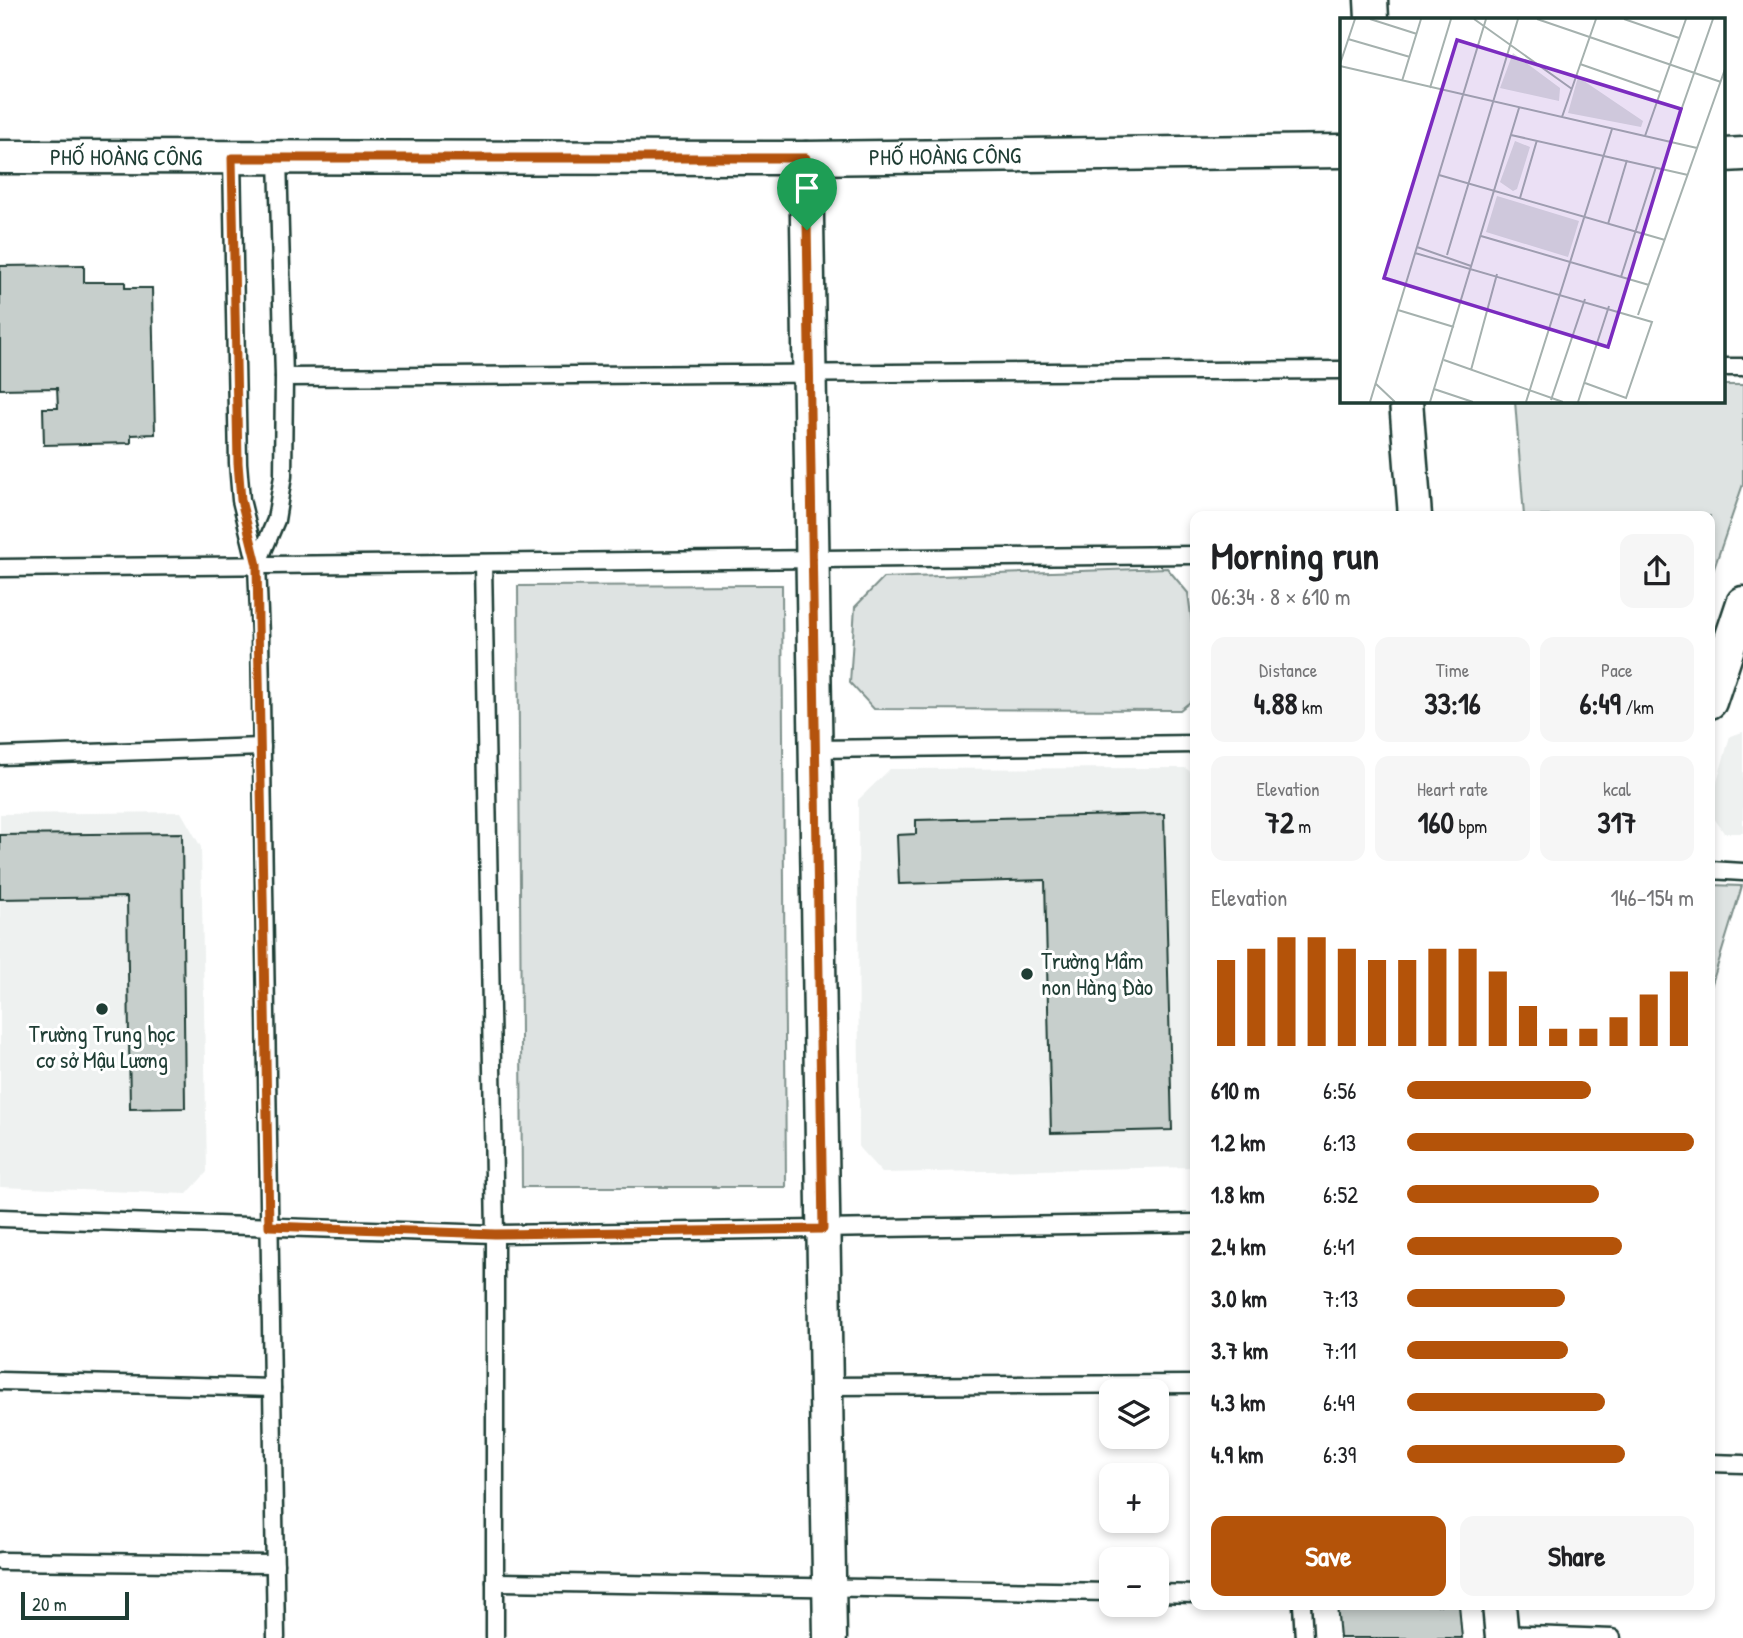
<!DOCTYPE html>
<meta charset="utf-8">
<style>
body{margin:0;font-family:"Patrick Hand",sans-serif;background:#f6f6f6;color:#202124;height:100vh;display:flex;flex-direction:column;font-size:26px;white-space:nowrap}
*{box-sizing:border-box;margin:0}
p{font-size:23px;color:#757577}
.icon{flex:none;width:38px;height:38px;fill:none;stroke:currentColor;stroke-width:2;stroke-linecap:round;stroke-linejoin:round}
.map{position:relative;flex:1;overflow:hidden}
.sheet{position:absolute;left:1190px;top:511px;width:525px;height:1099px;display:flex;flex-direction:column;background:#fff;border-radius:14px;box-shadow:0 4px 10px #0003}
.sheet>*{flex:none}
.fabs{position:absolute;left:1099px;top:1379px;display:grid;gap:14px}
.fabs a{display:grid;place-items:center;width:70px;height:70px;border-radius:14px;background:#fff;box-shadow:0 4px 10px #0003;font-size:35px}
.scale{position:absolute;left:21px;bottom:18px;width:108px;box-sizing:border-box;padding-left:7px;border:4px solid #1f3d34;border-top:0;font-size:19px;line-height:24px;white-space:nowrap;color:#1f3d34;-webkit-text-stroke:5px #fff;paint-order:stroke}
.pin{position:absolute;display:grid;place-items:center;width:60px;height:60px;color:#fff;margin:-72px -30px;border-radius:50% 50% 50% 0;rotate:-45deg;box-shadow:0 0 7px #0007}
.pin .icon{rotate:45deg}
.round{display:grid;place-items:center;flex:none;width:74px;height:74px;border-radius:14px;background:#f6f6f6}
.summary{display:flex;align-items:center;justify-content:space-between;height:119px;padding:0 21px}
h1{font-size:38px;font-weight:700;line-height:52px}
.metrics{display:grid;grid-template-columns:repeat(3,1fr);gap:10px;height:119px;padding:7px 21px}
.metrics div{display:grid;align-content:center;border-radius:14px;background:#f6f6f6;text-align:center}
.metrics b{font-size:30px;font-weight:700}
.metrics small{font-size:19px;font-weight:400}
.metrics p{font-size:19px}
.chart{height:196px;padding:14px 21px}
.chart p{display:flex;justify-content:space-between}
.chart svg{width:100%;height:126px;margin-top:7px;stroke:#b45309;stroke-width:6}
.button{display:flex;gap:14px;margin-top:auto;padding:14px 21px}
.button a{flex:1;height:80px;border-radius:14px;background:#b45309;color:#fff;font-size:28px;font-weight:700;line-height:80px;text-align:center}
.button a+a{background:#f6f6f6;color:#202124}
ul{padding:0 21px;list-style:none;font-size:23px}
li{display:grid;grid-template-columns:112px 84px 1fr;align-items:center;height:52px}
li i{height:18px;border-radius:9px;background:#b45309}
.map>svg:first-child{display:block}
.built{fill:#eef1f0}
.green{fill:#dee3e2;stroke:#7e908b;stroke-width:2}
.building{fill:#c7cfcc;stroke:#1f3d34;stroke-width:2}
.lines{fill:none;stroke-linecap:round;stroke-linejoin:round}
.service-casing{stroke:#1f3d34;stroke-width:21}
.minor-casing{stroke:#1f3d34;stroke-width:37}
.service{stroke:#fff;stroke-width:16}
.minor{stroke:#fff;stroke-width:32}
.route-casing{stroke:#fff;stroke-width:14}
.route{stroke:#b45309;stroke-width:9}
.poi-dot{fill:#1f3d34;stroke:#fff;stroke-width:2.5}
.labels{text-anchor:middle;stroke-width:6;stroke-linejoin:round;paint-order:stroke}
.street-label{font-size:23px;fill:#1f3d34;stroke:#fff}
.poi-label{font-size:23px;fill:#1f3d34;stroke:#fff;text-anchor:start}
.inset-road{fill:none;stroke:#a5b1ae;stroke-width:2}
.view{fill:#7b2cbf;fill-opacity:0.15;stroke:#7b2cbf;stroke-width:3.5}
.inset-edge{fill:none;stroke:#1f3d34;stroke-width:3.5}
</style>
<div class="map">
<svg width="1743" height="1638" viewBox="0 0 1743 1638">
<rect width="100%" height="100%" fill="#fff"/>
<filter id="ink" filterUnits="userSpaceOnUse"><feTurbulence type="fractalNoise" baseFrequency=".0143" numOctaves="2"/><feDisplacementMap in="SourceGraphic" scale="14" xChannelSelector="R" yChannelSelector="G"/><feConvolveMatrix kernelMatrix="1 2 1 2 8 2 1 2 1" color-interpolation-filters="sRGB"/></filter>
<g filter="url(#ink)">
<g class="built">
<path d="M1743,732V833H1724L1710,812V807L1730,736Z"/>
<path d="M1185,768L1195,775V1167L882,1173L859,1148L858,800L890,769Z"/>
<path d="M181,812L201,847L207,1172L187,1194L0,1187V814Z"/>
</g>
<g class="green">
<path d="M1724,385H1743V484L1710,580V516H1524L1515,401H1724Z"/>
<path d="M1167,568L1188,593L1195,645V698L1180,710L874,709L850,683L855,607L883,578Z"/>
<path d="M782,585L786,1187H522L518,586Z"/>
<path d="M1710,885L1742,886L1710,990Z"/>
</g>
<g class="building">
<path d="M84,265V282H125V288H152L155,434L131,435V443L44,445L43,408H58L57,388L0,389V266Z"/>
<path d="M1164,814L1172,1130L1051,1133L1045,880L899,884L897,835L916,834V820Z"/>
<path d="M182,833L185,1108L130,1109L127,897L0,899V835Z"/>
<path d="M1337,1605H1459L1462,1638H1340Z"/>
</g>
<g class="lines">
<g class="service-casing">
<g id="service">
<path d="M232,158L238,463L241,500L257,565L260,636L276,1638"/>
<path d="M1724,367H1743"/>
<path d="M284,377L1342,370"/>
<path d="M483,563L495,1234V1638"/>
<path d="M257,565L276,520L283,476L284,377L278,158"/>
<path d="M0,568L1195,555"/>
<path d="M816,749L1195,744"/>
<path d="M0,756L262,747"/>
<path d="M1710,870L1743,872"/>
<path d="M0,1218L495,1234L1195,1223"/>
<path d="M0,1381L272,1388"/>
<path d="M826,1386L1195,1384"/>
<path d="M1710,1463L1743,1464"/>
<path d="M0,1561L275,1564"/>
<path d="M495,1582L1111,1592"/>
<path d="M1157,1593L1195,1594"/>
<path d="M1302,1605L1304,1638"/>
<path d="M1501,1634L1612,1638"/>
</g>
</g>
<g class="minor-casing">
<g id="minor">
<path d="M1371,0L1372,19"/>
<path d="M1724,155L1743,154"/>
<path id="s1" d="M0,157L806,158L1342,151"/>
<path d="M806,158L830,1638"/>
<path d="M1406,401L1415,516"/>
<path d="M1710,702L1743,603"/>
<path d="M1499,1605L1502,1638"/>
</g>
</g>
<use href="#service" class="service"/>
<use href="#minor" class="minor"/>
</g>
</g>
<g class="lines" filter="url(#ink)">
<g class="route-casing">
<path id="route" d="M232,158H806L823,1229L495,1234L269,1226L257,565L241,500L238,463Z"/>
</g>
<use href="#route" class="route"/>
</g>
<g class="poi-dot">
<circle cx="1027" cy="974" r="7"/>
<circle cx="102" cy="1009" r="7"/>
</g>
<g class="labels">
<g class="street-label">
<text dy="8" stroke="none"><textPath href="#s1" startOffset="945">PHỐ HOÀNG CÔNG</textPath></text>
<text dy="8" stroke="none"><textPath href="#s1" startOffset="126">PHỐ HOÀNG CÔNG</textPath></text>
</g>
<g class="poi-label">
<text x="1041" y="969">Trường Mầm<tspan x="1041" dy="26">non Hàng Đào</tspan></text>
<text x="102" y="1042" text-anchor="middle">Trường Trung học<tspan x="102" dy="26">cơ sở Mậu Lương</tspan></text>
</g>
</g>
<g transform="translate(1340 18)">
<rect width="385" height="385" fill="#fff"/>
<path d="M173,35L220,70L219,83L160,70ZM238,59L303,103L301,109L228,95ZM175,123L190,129L177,171L173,173L160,164ZM157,178L239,203L228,239L146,214Z" fill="#dee3e2"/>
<path class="inset-road" d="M30,1L77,16M134,1L232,71M197,1L381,64M284,1L339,20M8,21L70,39M0,46L15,1M240,46L320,74M0,48L357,130M62,63L81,1M90,70L111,1M222,99L256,1M171,117L348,157M305,118L346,1M330,124L373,1M99,157L325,222M180,180L197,122M268,206L287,142M141,218L309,267M77,229L131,248M75,235L312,304L286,380L245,365M107,237L178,1M281,259L316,149M58,292L114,309M298,297L385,51M104,342L223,384M131,352L157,256M35,365L55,384M94,371L133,384M211,382L245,281M30,384L146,1M90,384L179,90M186,384L272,111M238,384L269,288"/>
<path class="view" d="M117,22L341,91L268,329L44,260Z"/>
<rect width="385" height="385" class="inset-edge"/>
</g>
</svg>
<div class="fabs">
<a><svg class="icon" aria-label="layers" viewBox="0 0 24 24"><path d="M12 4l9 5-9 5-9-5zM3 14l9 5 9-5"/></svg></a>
<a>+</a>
<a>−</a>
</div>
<div class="scale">20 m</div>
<div class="pin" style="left:807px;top:230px;background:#1e9e55"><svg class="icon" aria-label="arrive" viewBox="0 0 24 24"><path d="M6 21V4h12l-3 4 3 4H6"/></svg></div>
<section class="sheet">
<div class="summary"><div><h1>Morning run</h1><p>06:34 · 8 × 610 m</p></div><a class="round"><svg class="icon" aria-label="share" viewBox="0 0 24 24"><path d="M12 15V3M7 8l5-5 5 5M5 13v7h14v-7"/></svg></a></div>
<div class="metrics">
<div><p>Distance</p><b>4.88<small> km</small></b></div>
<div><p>Time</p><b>33:16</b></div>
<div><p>Pace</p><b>6:49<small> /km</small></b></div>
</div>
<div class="metrics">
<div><p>Elevation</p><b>72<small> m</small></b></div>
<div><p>Heart rate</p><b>160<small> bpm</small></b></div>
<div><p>kcal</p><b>317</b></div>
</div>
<div class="chart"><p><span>Elevation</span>146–154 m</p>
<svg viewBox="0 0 160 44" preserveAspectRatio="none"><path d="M5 44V14M15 44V10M25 44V6M35 44V6M45 44V10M55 44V14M65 44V14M75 44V10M85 44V10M95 44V18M105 44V30M115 44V38M125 44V38M135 44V34M145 44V26M155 44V18"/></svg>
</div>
<ul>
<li><b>610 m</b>6:56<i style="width:64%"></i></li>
<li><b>1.2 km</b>6:13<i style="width:100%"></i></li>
<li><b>1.8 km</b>6:52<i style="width:67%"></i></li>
<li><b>2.4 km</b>6:41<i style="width:75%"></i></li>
<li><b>3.0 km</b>7:13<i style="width:55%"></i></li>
<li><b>3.7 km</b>7:11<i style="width:56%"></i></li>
<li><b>4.3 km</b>6:49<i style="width:69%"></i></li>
<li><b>4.9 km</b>6:39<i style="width:76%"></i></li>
</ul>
<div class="button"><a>Save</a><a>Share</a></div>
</section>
</div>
